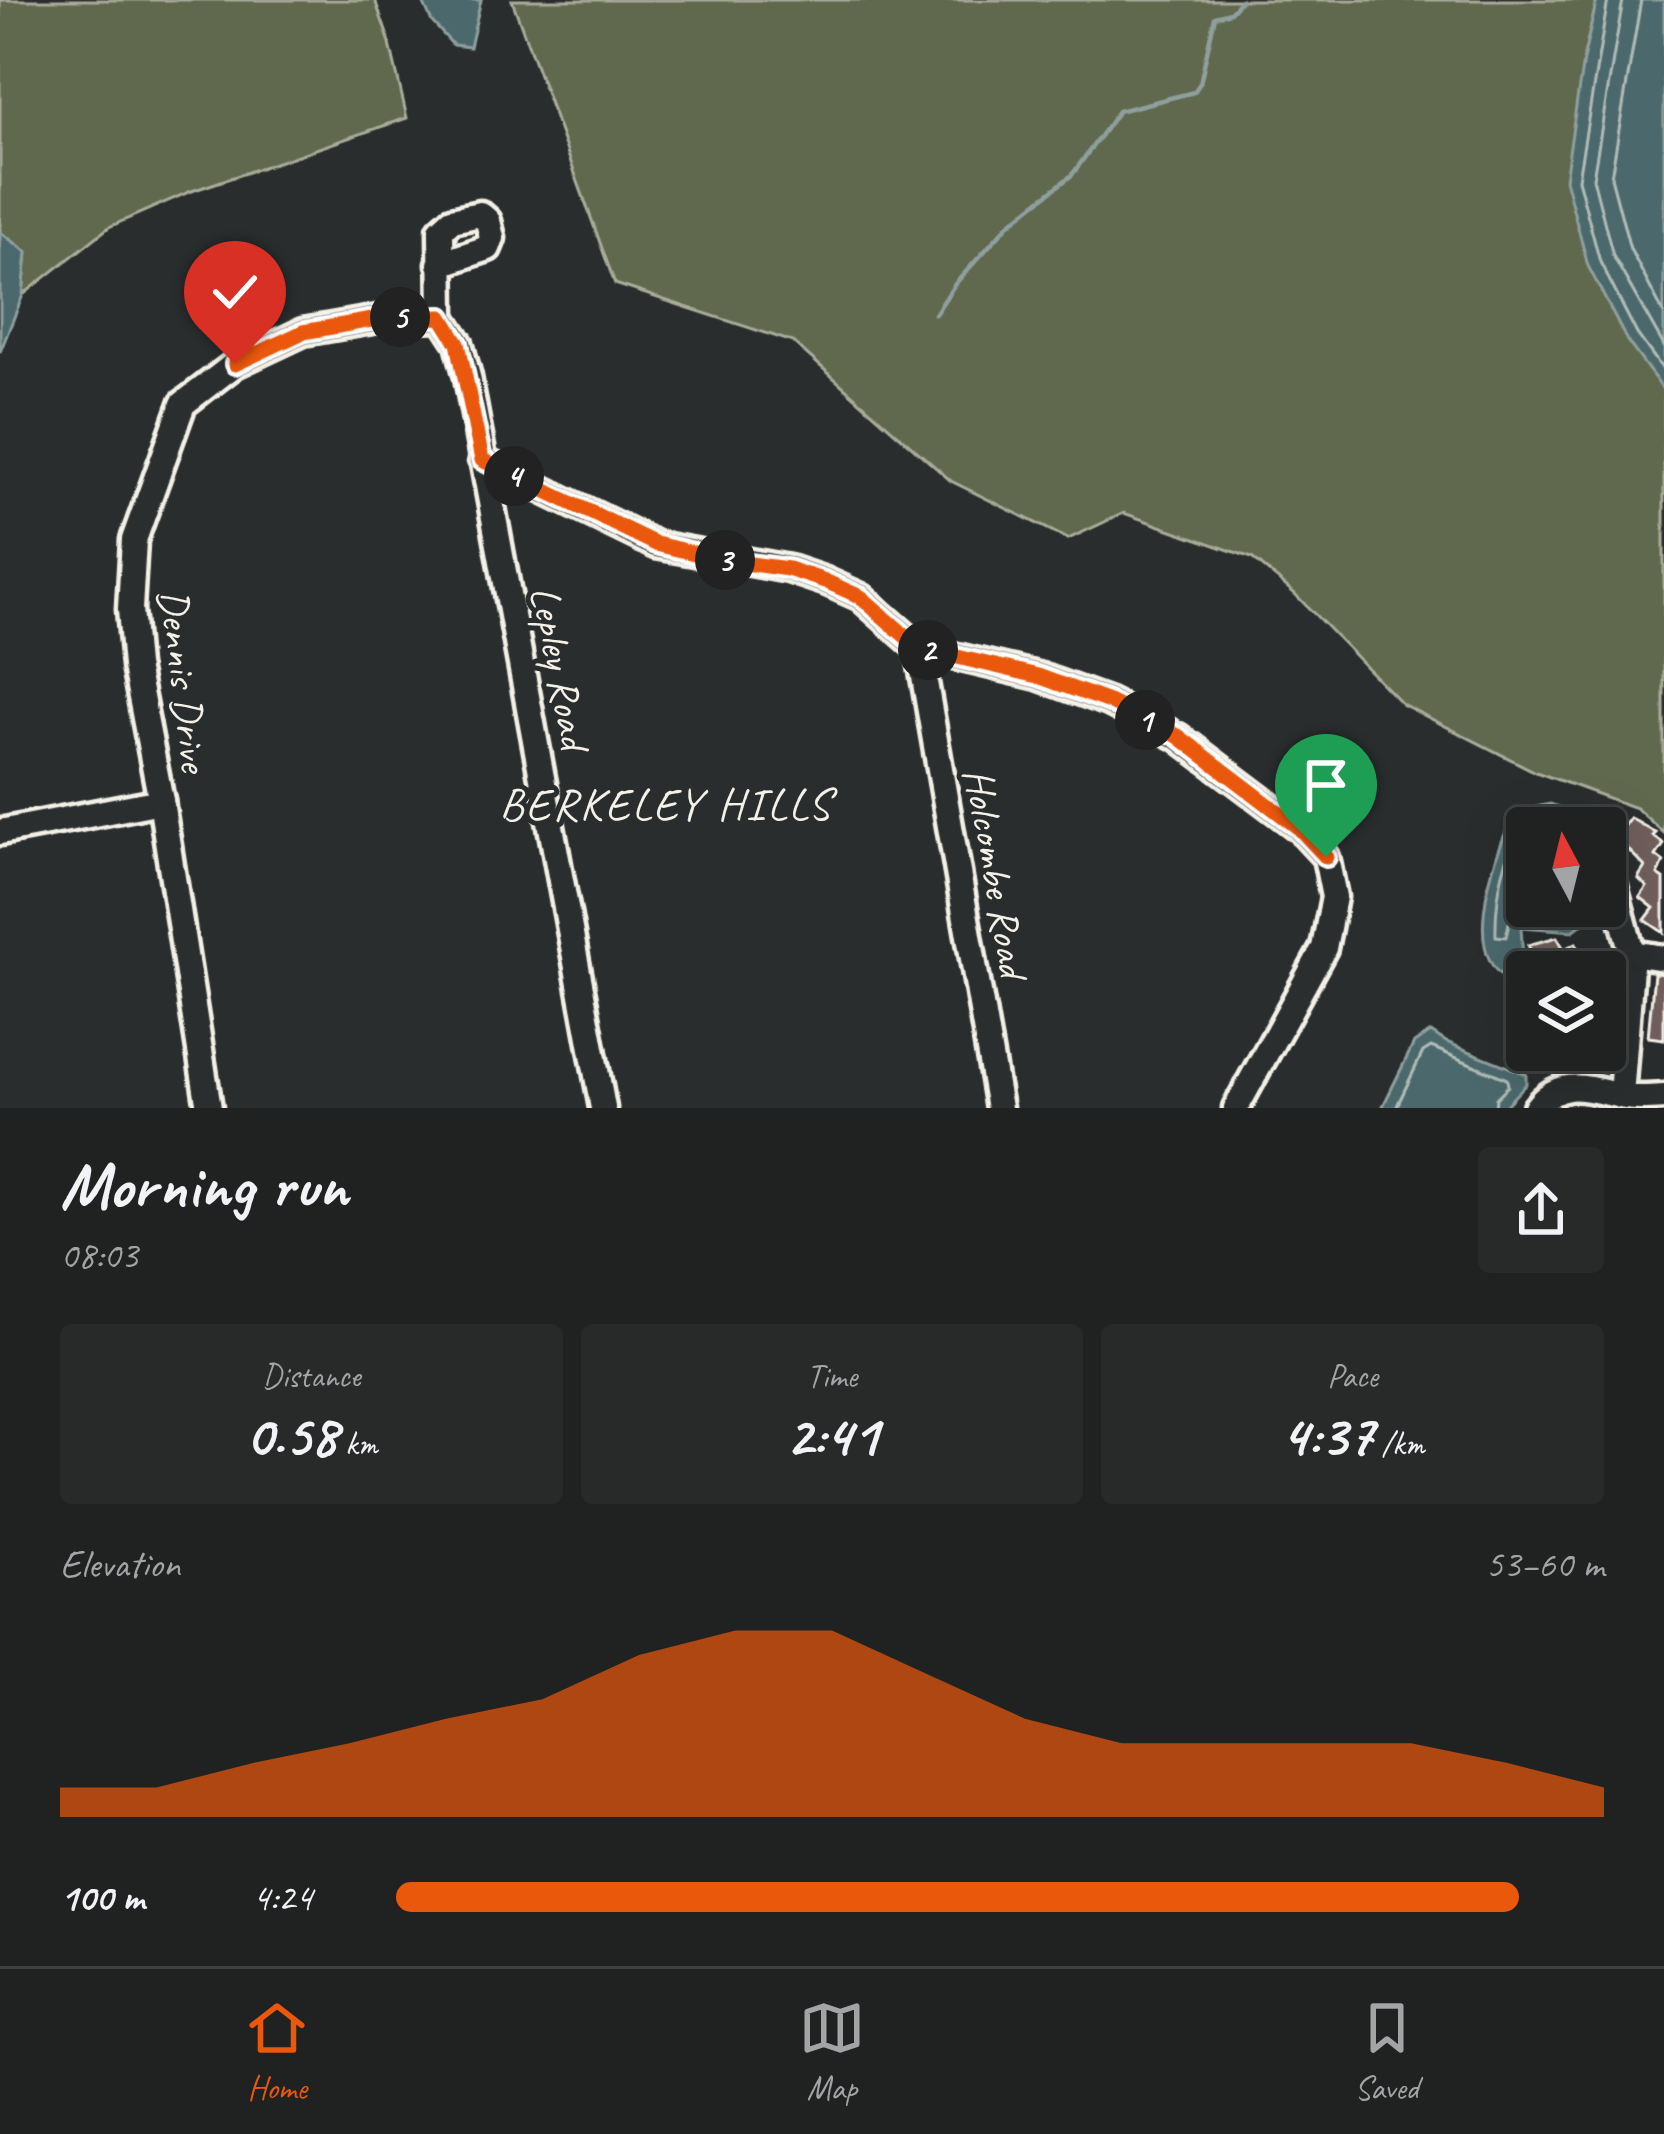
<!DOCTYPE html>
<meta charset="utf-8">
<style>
body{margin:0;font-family:Caveat,sans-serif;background:#282a2a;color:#f1f3f6;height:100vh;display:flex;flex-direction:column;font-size:45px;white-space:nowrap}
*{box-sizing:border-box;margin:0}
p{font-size:39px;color:#a2a4a5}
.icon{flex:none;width:66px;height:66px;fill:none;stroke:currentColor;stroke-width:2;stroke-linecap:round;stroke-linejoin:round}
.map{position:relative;height:1108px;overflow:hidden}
.details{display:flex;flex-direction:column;background:#202222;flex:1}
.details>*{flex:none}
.needle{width:78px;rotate:353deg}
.controls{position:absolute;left:1506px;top:807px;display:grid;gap:24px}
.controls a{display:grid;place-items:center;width:120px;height:120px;border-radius:12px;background:#202222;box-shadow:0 12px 48px #0002,0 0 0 3px #3d3f40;font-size:60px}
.pin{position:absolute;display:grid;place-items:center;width:102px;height:102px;color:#fff;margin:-123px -51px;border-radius:50% 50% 50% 0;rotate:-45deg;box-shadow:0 0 12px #0007}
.pin .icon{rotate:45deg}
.km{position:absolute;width:60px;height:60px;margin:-30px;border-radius:50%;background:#222;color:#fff;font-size:33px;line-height:60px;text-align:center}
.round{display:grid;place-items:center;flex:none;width:126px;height:126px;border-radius:12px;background:#282a2a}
.overview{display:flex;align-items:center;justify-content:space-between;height:204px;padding:0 60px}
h1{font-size:66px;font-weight:600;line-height:90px}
.stats{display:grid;grid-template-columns:repeat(3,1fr);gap:18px;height:204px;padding:12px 60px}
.stats div{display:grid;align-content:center;border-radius:12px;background:#282a2a;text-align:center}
.stats b{font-size:60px;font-weight:600}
.stats small{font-size:33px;font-weight:400}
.stats p{font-size:33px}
.chart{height:336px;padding:24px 60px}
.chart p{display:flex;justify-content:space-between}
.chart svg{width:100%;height:216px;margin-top:12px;fill:#ea580c;opacity:.7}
ul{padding:0 60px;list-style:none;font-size:39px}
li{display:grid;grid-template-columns:192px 144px 1fr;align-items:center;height:90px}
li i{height:30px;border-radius:15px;background:#ea580c}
.menu{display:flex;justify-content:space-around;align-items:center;height:168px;border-top:3px solid #3d3f40;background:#202222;font-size:33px;color:#a2a4a5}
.menu a{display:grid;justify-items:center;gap:6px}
.menu .selected{color:#ea580c}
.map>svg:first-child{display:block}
.green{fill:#60674d;stroke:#aaac9a;stroke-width:3}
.water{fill:#4b696d;stroke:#8f9f9e;stroke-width:3}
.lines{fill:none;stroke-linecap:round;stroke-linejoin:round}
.shore{stroke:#b0bbb7;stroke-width:3}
.stream{stroke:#8f9f9e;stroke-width:4.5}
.building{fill:#705e5c;stroke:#f4f1e8;stroke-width:3}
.minor-casing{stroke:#f4f1e8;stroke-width:33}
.minor{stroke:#2a2d2e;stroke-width:24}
.route-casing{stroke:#fff;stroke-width:24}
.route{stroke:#ea580c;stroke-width:15}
.labels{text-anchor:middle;stroke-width:10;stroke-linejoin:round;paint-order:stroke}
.street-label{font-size:42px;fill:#f4f1e8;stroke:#2a2d2e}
.neighbourhood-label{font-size:45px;letter-spacing:3px;fill:#f4f1e8;stroke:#2a2d2e}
</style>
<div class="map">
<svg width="1664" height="1108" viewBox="0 0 1664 1108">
<rect width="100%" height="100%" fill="#2a2d2e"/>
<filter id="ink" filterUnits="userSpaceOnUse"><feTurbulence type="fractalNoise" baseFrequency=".00833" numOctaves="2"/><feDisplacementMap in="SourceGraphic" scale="24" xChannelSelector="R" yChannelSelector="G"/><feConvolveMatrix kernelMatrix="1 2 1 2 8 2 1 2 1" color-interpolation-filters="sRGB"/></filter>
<g filter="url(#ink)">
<g class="green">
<path d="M0,0H375L389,40L407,118L189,192L109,227L23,295L27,252L0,232Z"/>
<path d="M512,0H1597L1583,60L1664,391V833L1636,808L1536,772L1402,704L1294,593L1252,558L1124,513L1068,539L951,481L793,342L615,284Z"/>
</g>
<g class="water">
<path d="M422,0H481L470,47L453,45L432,22Z"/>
<path d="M1597,0H1664V391L1627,341L1588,266L1565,179L1583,60Z"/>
<path d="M0,232L27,252L23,295L0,352Z"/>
<path d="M1550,804L1574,813L1585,809L1590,814L1565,828H1527V906H1564L1582,924L1573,931L1521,927L1523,958L1530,972L1527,984C1450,979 1494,850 1516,811Z"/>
<path d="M1431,1032L1446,1042L1526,1074V1084L1503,1108H1382L1414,1043Z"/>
</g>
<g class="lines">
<g class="shore">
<path d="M1608,0L1578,179L1600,262L1637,334L1664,371"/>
<path d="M1623,0L1593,178L1613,256L1664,346"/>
<path d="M1641,0L1611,177L1630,249L1664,314"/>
<path d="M1555,906L1551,917L1517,916L1509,923L1506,937L1496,936C1495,897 1504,857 1523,823L1548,817L1560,828"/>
<path d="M1396,1108L1423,1052L1431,1047L1507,1079L1508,1086L1496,1098L1495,1108"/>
</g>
<path class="stream" d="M935,314L955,284L1009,224L1072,175L1118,111L1194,92L1200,83L1215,16L1230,12L1241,0"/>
</g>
<g class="building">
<path d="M1630,818L1656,833L1653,836L1664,844L1656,856L1664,862L1658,875L1664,879V933L1645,920L1654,908L1640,897L1647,887L1638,878L1645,867L1616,837Z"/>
<path d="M1557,937L1564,949L1576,943L1589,969L1574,972L1569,963L1541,971L1528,945Z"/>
<path d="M1654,973L1664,974V1039L1648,1037Z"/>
</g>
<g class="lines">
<g class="minor-casing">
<g id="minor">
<path d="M440,264L488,248L492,238L488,221L480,214L452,220L441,230L442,317"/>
<path d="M442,317L459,343L468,377L603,1108"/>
<path d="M482,460L656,545L789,569L825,581L861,597L919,648L1038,676L1109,702L1178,737L1299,828L1326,857L1334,897L1324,948L1236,1108"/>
<path d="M919,648L999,1108"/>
<path d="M0,832L161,801"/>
<path d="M1612,879L1632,953L1621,1096"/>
<path d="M1632,953L1664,958"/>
<path d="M209,1108L161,801L135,666L130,609L134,540L183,404L235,364L303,332L378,319L442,317"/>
<path d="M1536,1108C1561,1075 1591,1090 1625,1097C1637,1099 1651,1098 1664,1097"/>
</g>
</g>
<use href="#minor" class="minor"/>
</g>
</g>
<g class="lines" filter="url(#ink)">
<g class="route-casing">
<path id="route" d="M235,364L303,332L378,319L442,317L458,343L482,460L656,544L728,561L788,569L825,581L861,597L919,648L1038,676L1109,702L1178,736L1299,828L1326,857"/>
</g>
<use href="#route" class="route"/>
</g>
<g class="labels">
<g class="street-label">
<text transform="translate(561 667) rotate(79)" y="15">Lepley Road</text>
<text transform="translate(185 680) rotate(83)" y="15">Dennis Drive</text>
<text transform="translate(997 872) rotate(80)" y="15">Holcombe Road</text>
</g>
<g class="neighbourhood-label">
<text x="666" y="819">BERKELEY HILLS</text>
</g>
</g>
</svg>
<div class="controls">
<a><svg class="needle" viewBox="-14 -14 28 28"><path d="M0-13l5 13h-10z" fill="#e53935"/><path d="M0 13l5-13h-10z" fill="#a2a4a5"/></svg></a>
<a><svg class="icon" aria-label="layers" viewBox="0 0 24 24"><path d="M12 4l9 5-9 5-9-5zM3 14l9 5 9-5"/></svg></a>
</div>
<div class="pin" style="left:1326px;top:857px;background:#1e9e55"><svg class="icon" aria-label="arrive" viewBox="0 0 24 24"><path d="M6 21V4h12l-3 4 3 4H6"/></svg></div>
<div class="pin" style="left:235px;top:364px;background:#d93025"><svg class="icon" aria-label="check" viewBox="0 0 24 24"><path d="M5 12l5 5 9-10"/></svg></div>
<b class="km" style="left:1145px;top:720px">1</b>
<b class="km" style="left:928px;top:650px">2</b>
<b class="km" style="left:725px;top:560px">3</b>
<b class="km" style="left:514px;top:476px">4</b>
<b class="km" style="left:400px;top:317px">5</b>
</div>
<section class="details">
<div class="overview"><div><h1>Morning run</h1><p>08:03</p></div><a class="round"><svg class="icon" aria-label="share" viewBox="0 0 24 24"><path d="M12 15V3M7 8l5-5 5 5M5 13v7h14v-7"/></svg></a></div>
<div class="stats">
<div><p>Distance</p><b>0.58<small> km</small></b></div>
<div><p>Time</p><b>2:41</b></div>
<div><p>Pace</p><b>4:37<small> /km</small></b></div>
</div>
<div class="chart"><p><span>Elevation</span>53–60 m</p>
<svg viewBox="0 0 160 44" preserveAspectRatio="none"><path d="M0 44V38L10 38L20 33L30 29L40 24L50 20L60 11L70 6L80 6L90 15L100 24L110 29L120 29L130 29L140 29L150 33L160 38V44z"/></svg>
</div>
<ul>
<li><b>100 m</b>4:24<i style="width:93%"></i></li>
</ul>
</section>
<nav class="menu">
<a class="selected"><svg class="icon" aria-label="home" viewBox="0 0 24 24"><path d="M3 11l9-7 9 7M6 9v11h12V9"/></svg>Home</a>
<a><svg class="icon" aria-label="map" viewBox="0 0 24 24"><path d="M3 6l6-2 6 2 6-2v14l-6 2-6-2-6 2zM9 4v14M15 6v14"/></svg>Map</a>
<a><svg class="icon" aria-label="saved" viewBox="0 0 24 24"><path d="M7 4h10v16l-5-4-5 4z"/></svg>Saved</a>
</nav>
